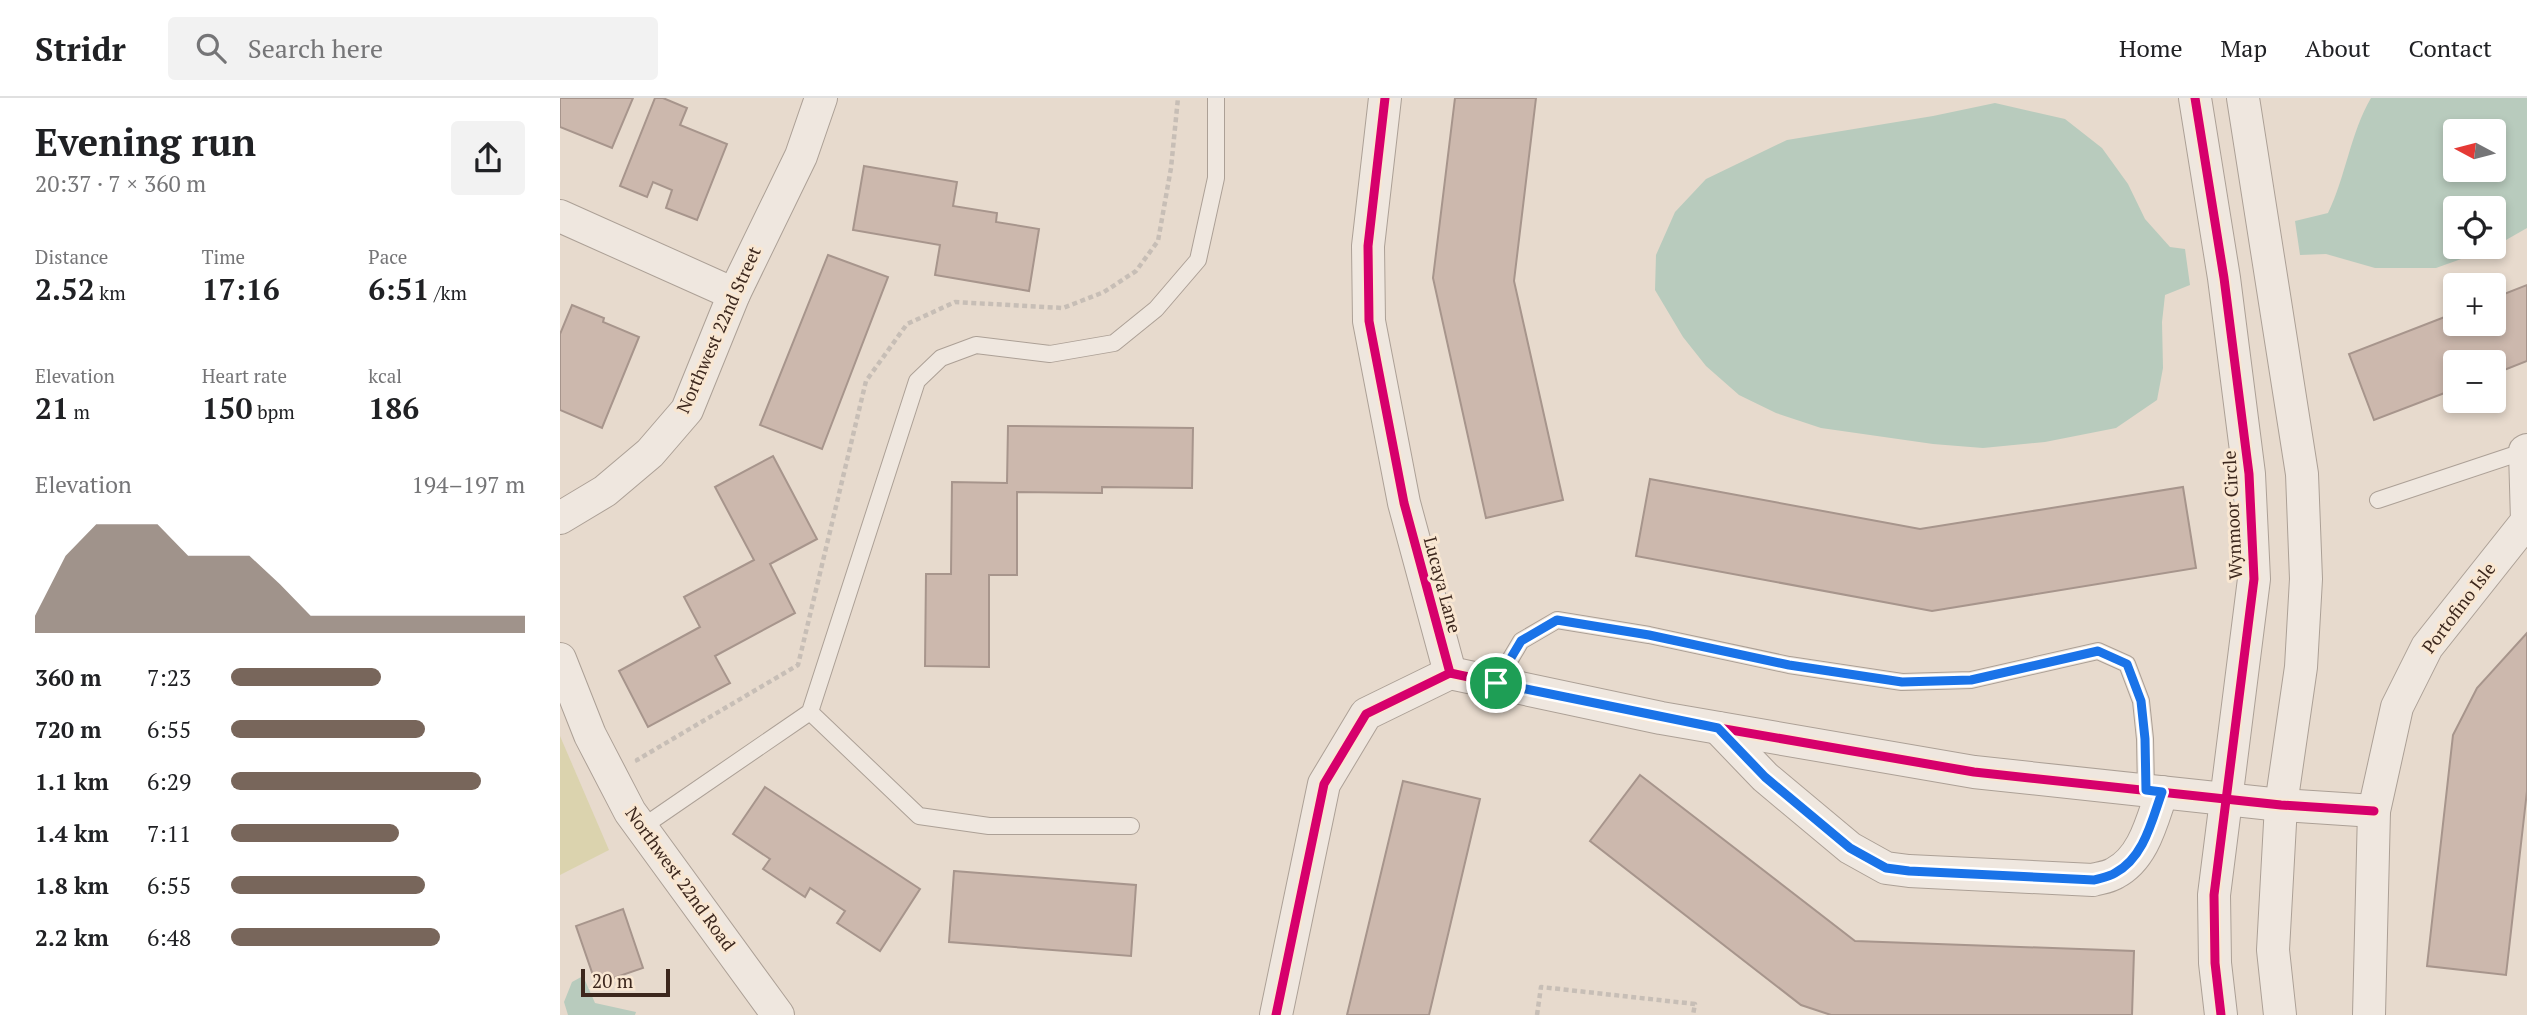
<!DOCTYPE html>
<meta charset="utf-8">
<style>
body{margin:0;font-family:"PT Serif",serif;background:#f2f2f2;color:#202124;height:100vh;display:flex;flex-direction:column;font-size:26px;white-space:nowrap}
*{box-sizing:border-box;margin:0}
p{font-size:23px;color:#757577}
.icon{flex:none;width:38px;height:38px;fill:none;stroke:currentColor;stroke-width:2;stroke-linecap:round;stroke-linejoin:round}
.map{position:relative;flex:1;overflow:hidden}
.sheet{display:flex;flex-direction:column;background:#fff;width:560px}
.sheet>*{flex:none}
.needle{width:46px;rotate:277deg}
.controls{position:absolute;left:1883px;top:21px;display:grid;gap:14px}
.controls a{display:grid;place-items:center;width:63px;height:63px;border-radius:7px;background:#fff;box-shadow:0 4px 10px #0003;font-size:35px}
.scale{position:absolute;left:21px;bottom:18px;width:89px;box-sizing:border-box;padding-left:7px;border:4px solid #3c271d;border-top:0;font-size:19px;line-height:24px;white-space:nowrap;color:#3c271d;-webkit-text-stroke:5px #f9e7d2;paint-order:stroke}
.pin{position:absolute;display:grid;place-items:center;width:60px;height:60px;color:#fff;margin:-30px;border:4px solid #fff;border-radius:50%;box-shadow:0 2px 7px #0007}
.round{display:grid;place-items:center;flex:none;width:74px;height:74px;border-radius:7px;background:#f2f2f2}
.summary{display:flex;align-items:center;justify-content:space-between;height:119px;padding:0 35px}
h1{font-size:38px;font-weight:700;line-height:52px}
.stats{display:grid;grid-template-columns:repeat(3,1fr);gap:10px;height:119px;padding:7px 35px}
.stats div{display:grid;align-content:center}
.stats b{font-size:30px;font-weight:700}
.stats small{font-size:19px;font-weight:400}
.stats p{font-size:19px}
.chart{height:196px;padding:14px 35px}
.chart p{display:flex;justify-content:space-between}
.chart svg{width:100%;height:126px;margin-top:7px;fill:#78665b;opacity:.7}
ul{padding:0 35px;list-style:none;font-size:23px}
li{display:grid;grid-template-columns:112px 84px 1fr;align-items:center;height:52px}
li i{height:18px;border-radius:9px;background:#78665b}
header{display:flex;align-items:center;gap:42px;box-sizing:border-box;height:98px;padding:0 35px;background:#fff;border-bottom:2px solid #e0e0e0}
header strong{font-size:33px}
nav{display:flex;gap:38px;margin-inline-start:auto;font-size:24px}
.search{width:490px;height:63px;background:#f2f2f2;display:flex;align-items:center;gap:18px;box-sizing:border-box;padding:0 24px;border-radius:7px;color:#757577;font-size:26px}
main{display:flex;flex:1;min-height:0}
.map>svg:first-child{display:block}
.green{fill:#dbd3ae}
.water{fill:#b8cbbd;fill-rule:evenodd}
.building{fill:#ccb8ad;stroke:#a7958c;stroke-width:2}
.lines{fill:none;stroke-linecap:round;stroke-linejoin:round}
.lane-casing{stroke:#aca096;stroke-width:18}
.street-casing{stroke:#aca096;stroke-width:34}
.path{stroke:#c7beb6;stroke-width:4.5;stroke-dasharray:5 3.5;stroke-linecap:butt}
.lane{stroke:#efe7df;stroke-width:16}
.street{stroke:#efe7df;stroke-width:32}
.cycleway-casing{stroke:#f9e7d2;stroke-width:13}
.cycleway{stroke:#d6006c;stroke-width:9}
.route-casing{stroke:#fff;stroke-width:14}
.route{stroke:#1a73e8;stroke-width:9}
.labels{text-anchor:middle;stroke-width:6;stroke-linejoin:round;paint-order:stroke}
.street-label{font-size:18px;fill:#3c271d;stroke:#f9e7d2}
</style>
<header>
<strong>Stridr</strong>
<div class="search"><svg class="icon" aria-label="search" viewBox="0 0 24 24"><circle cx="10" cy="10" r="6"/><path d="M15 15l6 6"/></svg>Search here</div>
<nav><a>Home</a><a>Map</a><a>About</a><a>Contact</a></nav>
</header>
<main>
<section class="sheet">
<div class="summary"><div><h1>Evening run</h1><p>20:37 · 7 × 360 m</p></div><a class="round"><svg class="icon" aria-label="share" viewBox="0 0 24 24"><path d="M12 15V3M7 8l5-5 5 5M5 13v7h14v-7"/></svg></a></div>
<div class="stats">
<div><p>Distance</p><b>2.52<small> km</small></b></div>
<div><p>Time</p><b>17:16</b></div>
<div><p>Pace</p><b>6:51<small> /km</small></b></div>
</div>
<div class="stats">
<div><p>Elevation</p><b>21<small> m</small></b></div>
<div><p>Heart rate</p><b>150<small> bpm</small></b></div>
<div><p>kcal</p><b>186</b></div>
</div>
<div class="chart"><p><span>Elevation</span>194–197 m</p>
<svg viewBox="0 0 160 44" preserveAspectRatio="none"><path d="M0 44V38L10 17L20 6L30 6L40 6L50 17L60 17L70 17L80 27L90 38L100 38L110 38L120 38L130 38L140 38L150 38L160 38V44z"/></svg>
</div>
<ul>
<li><b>360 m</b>7:23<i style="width:51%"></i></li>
<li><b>720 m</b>6:55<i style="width:66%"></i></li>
<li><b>1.1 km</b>6:29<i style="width:85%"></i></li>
<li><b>1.4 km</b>7:11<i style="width:57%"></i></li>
<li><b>1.8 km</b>6:55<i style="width:66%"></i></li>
<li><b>2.2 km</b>6:48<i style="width:71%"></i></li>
</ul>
</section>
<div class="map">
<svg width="1967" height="917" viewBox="0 0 1967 917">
<rect width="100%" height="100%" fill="#e7dacd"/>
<path class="green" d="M0,638L49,752L0,777Z"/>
<g class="water">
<path d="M1811,0H1967V130L1932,150L1876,170H1815L1766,156L1740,157L1735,123L1768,115C1786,78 1790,36 1811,0ZM1895,33H1934V72H1895ZM1895,110H1934V149H1895Z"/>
<path d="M1435,5L1505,21L1542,50L1568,86L1585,121L1610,149L1625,151L1630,187L1605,197L1602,224L1603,270L1597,302L1556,330L1485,344L1423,350L1373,346L1261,330L1216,315L1179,297L1146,268L1123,239L1095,192L1096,157L1115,114L1146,81L1227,42L1373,18Z"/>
<path d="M23,878L35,905L76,914L75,917H8L4,904L12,884Z"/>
</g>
<g class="building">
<path d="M0,0H73L52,50L0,29Z"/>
<path d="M95,0H103L127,10L120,27L167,46L137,122L106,110L112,92L93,84L87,99L60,88Z"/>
<path d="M895,0H976L954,183L1003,402L926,420L873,180Z"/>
<path d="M304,68L397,84L393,108L437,115L436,124L479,131L469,193L375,177L380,147L293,132Z"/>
<path d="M268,157L328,179L262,351L200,327Z"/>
<path d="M1967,187V263L1934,276V264H1895V291L1814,322L1789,256L1895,215V226H1934V200Z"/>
<path d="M12,207L44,220L43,224L79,239L42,330L0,312V236Z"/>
<path d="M448,328L633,330L632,390L542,389V395L457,394V477H429V569L365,568L366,476H391L392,384L447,385Z"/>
<path d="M213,358L257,441L210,466L235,515L155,558L170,585L88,629L59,573L140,529L124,499L194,462L155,389Z"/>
<path d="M1090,381L1360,431L1623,389L1636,470L1372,513L1076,458Z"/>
<path d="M1967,535V693L1946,877L1867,868L1893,637L1917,590Z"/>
<path d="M1080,677L1295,843L1574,853L1572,917H1271L1241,907L1030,743Z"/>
<path d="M843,683L920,701L869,917H787Z"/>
<path d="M205,689L360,791L320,853L277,825L285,813L250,790L245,799L203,771L210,761L173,736Z"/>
<path d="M394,773L576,787L571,858L389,844Z"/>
<path d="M63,811L83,870L36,886L16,828Z"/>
</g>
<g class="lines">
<g class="lane-casing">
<g id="lane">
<path d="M1818,402L1965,353"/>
<path d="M936,585L961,543L997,522L1089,537L1229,567L1342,584L1411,582L1538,553L1567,566L1581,603L1585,641L1586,692"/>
<path d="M250,614L359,718L429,728H571"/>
<path d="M81,730L250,614L357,283L381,260L416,247L490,256L554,245L596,211L638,162L656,80V0"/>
</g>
</g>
<g class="street-casing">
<g id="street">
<path d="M1635,0L1664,180L1689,376L1694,481L1654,797L1655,865L1661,917"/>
<path d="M1683,0L1742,376L1746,481L1741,569L1721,707L1713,852L1720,917"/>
<path d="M0,118L174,196"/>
<path d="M0,420L45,393L90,355L127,312L174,196L241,58L261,0"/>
<path d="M0,561L30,637L70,714L218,917"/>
<path d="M890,575L1101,620L1414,674L1721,707L1814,713"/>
<path d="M1158,630L1205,679L1290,750L1326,770L1349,773L1533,782C1540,780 1549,779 1555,775C1584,760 1592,722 1602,694"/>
<path d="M716,917L764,686L806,616L890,575L844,405L809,223L808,148L825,0"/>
<path d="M1809,917L1814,713L1837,609L1867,549L1967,423L1965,353L1967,352"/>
</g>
</g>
<g class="path">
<path d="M78,664L77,662L238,567L306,283L347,226L395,204L503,210L544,194L576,173L598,143L611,70L618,0"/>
<path d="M977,917L981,889L1135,906L1133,917"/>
</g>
<use href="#lane" class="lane"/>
<use href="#street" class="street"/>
<g class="cycleway-casing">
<g id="cycleway">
<path d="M1635,0L1664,180L1689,376L1694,481L1654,797L1655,865L1661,917"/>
<path d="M890,575L1101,620L1414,674L1721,707L1814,713"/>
<path d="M716,917L764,686L806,616L890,575L844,405L809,223L808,148L825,0"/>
</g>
</g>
<use href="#cycleway" class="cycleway"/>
</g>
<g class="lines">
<g class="route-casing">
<path id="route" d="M997,522L1089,537L1229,567L1342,584L1411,582L1538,553L1567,566L1581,603L1585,641L1586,692L1602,694C1592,722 1584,760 1555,775C1549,779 1540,780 1534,782L1349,773L1326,770L1290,750L1205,679L1158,630L936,585L961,543Z"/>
</g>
<use href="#route" class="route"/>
</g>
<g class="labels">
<g class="street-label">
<text transform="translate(159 232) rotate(-66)" y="6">Northwest 22nd Street</text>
<text transform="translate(1673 417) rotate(-93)" y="6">Wynmoor Circle</text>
<text transform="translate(882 487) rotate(75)" y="6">Lucaya Lane</text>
<text transform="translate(1899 510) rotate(-53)" y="6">Portofino Isle</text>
<text transform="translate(120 781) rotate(54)" y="6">Northwest 22nd Road</text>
</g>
</g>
</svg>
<div class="controls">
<a><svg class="needle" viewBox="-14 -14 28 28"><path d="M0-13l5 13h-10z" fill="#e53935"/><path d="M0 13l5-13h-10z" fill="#757577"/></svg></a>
<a><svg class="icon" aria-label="locate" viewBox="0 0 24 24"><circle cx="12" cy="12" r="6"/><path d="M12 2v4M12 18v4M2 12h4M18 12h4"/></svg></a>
<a>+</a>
<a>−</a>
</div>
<div class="scale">20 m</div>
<div class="pin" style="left:936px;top:585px;background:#1e9e55"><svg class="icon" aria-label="arrive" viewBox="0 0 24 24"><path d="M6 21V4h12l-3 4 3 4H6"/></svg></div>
</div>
</main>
